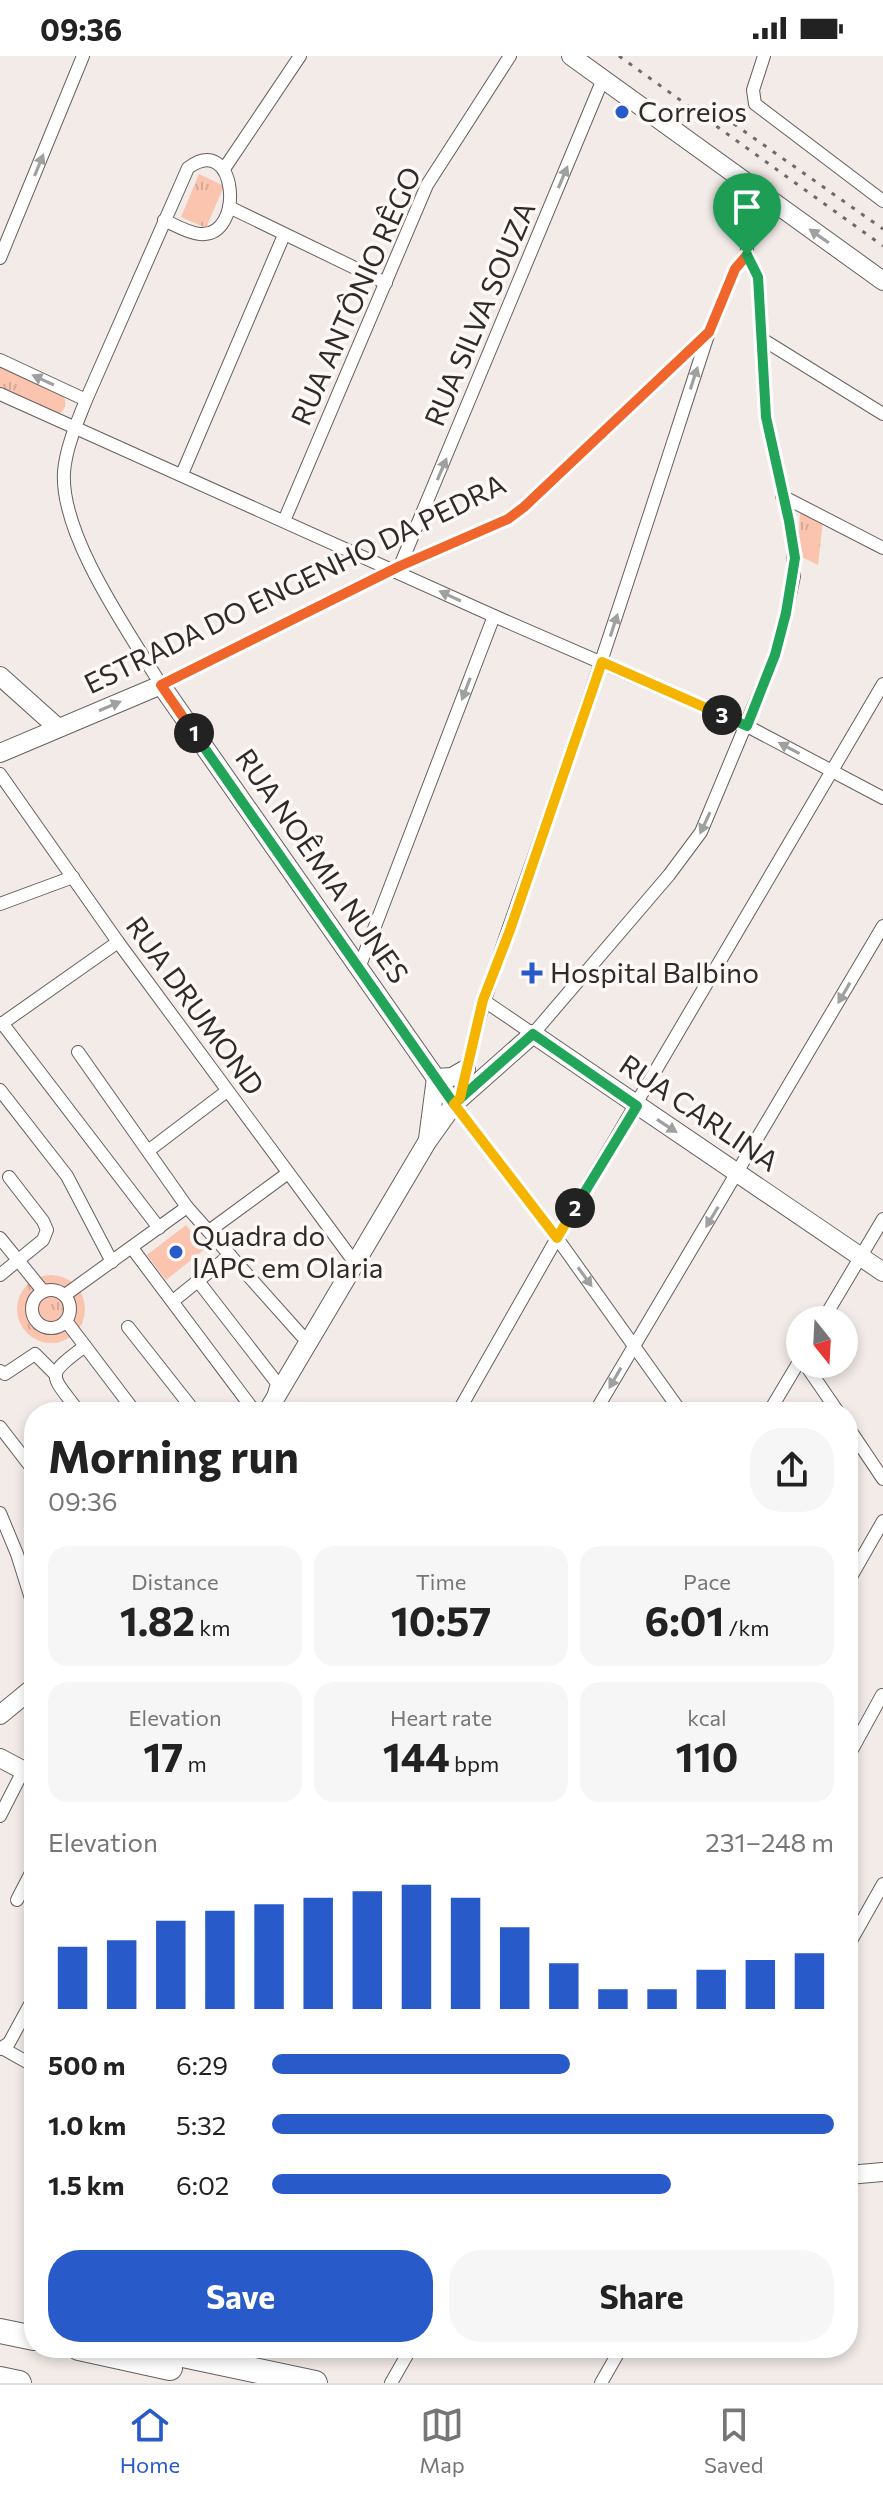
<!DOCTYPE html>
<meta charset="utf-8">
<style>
body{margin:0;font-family:Commissioner,sans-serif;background:#f6f6f6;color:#222;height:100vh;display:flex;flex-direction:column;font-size:30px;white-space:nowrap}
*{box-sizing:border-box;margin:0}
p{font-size:26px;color:#767676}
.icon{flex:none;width:44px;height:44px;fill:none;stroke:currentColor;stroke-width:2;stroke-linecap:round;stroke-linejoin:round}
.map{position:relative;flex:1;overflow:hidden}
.details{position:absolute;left:24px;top:1346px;width:834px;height:956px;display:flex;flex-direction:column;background:#fff;border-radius:32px;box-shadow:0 4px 12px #0003}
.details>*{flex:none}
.needle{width:52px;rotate:162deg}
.tools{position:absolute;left:786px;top:1250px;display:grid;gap:16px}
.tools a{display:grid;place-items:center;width:72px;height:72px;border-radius:50%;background:#fff;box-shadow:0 4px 12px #0003;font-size:40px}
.pin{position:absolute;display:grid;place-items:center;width:68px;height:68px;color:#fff;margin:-82px -34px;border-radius:50% 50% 50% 0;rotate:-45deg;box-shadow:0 0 8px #0007}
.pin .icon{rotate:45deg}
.km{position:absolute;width:40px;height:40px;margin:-20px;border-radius:50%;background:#222;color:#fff;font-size:22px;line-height:40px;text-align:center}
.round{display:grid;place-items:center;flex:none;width:84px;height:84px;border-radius:32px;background:#f6f6f6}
.head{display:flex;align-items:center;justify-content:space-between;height:136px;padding:0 24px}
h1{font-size:44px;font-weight:700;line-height:60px}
.figures{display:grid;grid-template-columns:repeat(3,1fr);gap:12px;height:136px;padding:8px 24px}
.figures div{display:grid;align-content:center;border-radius:20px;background:#f6f6f6;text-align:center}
.figures b{font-size:40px;font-weight:700}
.figures small{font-size:22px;font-weight:400}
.figures p{font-size:22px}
.chart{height:224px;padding:16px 24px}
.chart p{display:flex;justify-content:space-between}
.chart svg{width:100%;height:144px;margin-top:8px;stroke:#285bc9;stroke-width:6}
.action{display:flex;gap:16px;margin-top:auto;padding:16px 24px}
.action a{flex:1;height:92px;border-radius:32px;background:#285bc9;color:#fff;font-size:32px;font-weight:700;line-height:92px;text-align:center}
.action a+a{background:#f6f6f6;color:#222}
ul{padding:0 24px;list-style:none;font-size:26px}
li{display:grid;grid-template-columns:128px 96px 1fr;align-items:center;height:60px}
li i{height:20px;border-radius:10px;background:#285bc9}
.status{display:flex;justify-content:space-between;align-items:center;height:56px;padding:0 40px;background:#fff;direction:ltr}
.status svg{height:22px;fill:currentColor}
.menu{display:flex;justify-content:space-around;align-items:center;height:112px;border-top:2px solid #e0e0e0;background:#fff;font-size:22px;color:#767676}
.menu a{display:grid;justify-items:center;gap:4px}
.menu .current{color:#285bc9}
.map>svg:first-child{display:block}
.grass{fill:#fac4ae}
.park{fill:url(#park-tufts)}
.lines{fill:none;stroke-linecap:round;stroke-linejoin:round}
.street-casing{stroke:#66605e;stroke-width:14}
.secondary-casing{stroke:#66605e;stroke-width:20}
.highway-casing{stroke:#66605e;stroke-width:26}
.street{stroke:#fff;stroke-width:12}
.secondary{stroke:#fff;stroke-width:18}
.highway{stroke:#fff;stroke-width:24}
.rail{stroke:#6e6a68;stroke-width:3;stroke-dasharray:4 8;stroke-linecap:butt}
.oneway{fill:#a1a0a0}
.split-1-casing{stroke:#fff;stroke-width:16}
.split-2-casing{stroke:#fff;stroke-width:16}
.split-3-casing{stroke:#fff;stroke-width:16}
.split-4-casing{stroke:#fff;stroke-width:16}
.split-1{stroke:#f0652b;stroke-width:10}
.split-2{stroke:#22a559;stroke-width:10}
.split-3{stroke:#f5b400;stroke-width:10}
.split-4{stroke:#22a559;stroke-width:10}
.poi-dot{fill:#285bc9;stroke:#fef9f7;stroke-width:3}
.labels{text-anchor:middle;stroke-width:7;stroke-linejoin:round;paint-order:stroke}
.poi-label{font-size:28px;fill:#2e2c2b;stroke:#fef9f7;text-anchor:start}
.street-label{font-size:28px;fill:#2e2c2b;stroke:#fef9f7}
</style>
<div class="status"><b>09:36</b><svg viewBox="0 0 49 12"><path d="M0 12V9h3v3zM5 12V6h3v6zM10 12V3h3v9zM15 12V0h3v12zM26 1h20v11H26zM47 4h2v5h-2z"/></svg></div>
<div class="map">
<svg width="883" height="2327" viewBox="0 0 883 2327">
<defs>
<pattern id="park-tufts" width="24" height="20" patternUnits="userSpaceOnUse" patternTransform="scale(2)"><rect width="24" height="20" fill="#fac4ae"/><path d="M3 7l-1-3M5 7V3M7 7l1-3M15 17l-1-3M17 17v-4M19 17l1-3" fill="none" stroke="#d7a996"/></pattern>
</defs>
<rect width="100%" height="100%" fill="#f2ebe8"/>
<path class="grass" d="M186,1169L205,1193L166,1224L147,1199Z"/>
<g class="park">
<path d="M199,118L224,130L206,172L181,161Z"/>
<path d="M0,310L63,339C67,347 66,353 59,358L0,335Z"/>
<path d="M800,454L823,464L818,509L798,499Z"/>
<circle cx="51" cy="1253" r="34"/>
</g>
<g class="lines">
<g class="street-casing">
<g id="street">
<path d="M764,0L753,34L755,48L883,145"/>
<path d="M224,113L300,0"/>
<path d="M229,151L386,227"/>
<path d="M164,164C175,169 188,177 200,178C246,182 237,75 188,112L86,344C77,367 66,391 64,416C60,479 128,575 161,629L400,510L508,463L524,451L709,276L735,213L747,199V152L754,132"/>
<path d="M0,202L83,0"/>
<path d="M762,283L883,358"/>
<path d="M0,304L86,344"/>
<path d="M0,338L494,560L747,670L883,742"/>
<path d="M182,418L284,179"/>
<path d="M782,440L883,492"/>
<path d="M284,465L427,129L510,0"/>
<path d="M400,510L603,23"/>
<path d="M0,718L118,886L355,1207"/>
<path d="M0,848L73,821"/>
<path d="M359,912L494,560"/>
<path d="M483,944L533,978L669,819L701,776L775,599L786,557L794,520L793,484L766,361L758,221L747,199"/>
<path d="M2,967L159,1172"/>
<path d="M0,969L118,886"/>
<path d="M78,996L187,1151L302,1280"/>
<path d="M465,1017C488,919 527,825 559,729C611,580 659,429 708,279"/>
<path d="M0,1034L67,1120L112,1206"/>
<path d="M454,1048L557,1182L681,1356"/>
<path d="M148,1095L227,1035"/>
<path d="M209,1175L288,1117"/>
<path d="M0,1182L43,1235"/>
<path d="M132,1192L255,1356"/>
<path d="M0,1219L43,1184L47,1174L43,1165L9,1121"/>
<path d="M198,1225L277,1327L274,1338"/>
<circle cx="51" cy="1253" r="19"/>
<path d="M65,1239L187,1151"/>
<path d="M173,1245L230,1199"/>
<path d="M823,1264L883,1163"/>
<path d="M66,1265L135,1356"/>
<path d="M128,1271L195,1356"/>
<path d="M805,1308L838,1356"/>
<path d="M0,1315L5,1318L35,1298L55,1318"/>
<path d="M79,1356C50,1317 44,1321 85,1290"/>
<path d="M458,1356L557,1182L883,628"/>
<path d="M595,1356L883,870"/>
<path d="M769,1356L800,1304"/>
<path d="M0,1371L34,1415"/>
<path d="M848,1371L883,1423"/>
<path d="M0,1457L17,1498L34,1552"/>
<path d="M848,1526L883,1465"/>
<path d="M848,1701L882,1639"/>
<path d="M0,1760L23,1715"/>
<path d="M17,1844L34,1811"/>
<path d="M848,1890L883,1828"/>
<path d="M2,1992L34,2010"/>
<path d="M0,1993L9,1987L34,1941"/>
<path d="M391,2327L411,2292"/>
<path d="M601,2327L621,2292"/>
</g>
</g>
<g class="secondary-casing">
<g id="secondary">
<path d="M571,0L883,225"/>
<path d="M0,620L58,672"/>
<path d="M0,697L161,629L454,1048"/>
<path d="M436,1022L452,1021L466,1013"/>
<path d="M428,1083L436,1022"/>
<path d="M267,1356L427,1086L454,1048L533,978L883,1216"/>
<path d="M0,1659L34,1631"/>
<path d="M0,1702L34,1720"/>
<path d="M848,2119L883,2116"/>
</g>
</g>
<g class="highway-casing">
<g id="highway">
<path d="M0,2275L34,2282"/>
<path d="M79,2292L170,2312"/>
<path d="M150,2292L315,2327"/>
<path d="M0,2323L19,2327"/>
</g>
</g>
<use href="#street" class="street"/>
<use href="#secondary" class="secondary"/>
<use href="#highway" class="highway"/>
<g class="rail">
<path d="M619,0L883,190"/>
<path d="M714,54L883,173"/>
</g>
</g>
<defs><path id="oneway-solid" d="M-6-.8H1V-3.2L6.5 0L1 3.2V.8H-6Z" transform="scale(2)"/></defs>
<g class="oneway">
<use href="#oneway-solid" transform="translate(39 109) rotate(-68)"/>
<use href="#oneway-solid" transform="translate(563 121) rotate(-67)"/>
<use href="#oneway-solid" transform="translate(819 180) rotate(-145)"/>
<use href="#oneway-solid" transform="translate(694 322) rotate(-72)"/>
<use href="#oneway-solid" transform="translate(43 324) rotate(-155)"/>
<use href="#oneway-solid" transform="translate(442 413) rotate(-67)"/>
<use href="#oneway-solid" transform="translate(450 540) rotate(-155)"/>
<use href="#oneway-solid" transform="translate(614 569) rotate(-72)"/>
<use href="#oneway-solid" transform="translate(466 633) rotate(111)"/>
<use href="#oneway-solid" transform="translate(110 650) rotate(-23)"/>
<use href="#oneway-solid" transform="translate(789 692) rotate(-152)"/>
<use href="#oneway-solid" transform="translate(705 767) rotate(115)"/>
<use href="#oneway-solid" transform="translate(844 937) rotate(120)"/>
<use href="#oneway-solid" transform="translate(667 1070) rotate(33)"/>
<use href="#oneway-solid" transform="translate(712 1161) rotate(121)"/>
<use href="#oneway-solid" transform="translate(585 1221) rotate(54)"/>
<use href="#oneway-solid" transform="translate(615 1322) rotate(120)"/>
</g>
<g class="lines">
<g class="split-1-casing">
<path id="split-1" d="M194,677L161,629L400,510L508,463L524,451L709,276L735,213L747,199"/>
</g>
<g class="split-2-casing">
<path id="split-2" d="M194,677L454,1048L533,978L637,1050L575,1152"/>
</g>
<g class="split-3-casing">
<path id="split-3" d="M575,1152L557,1182L454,1048L460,1042L483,944L510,874L602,606L722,659"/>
</g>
<g class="split-4-casing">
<path id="split-4" d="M722,659L747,670L775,599L786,557L795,502L789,465L766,361L758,221L747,199"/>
</g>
<use href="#split-1" class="split-1"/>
<use href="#split-2" class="split-2"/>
<use href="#split-3" class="split-3"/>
<use href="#split-4" class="split-4"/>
</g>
<g class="poi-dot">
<circle cx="622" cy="56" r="8"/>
<path d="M528 905h8v8h8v8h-8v8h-8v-8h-8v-8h8z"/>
<circle cx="176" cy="1196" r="8"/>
</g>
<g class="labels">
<g class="poi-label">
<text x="638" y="66">Correios</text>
<text x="550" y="927">Hospital Balbino</text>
<text x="192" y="1190">Quadra do<tspan x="192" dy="32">IAPC em Olaria</tspan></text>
</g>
<g class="street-label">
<text transform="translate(356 240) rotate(-66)" y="10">RUA ANTÔNIO RÊGO</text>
<text transform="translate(480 258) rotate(-67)" y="10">RUA SILVA SOUZA</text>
<text transform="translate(295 528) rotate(-26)" y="10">ESTRADA DO ENGENHO DA PEDRA</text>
<text transform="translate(322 810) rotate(55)" y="10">RUA NOÊMIA NUNES</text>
<text transform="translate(195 950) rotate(54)" y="10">RUA DRUMOND</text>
<text transform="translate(699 1057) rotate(34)" y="10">RUA CARLINA</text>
</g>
</g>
</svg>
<div class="tools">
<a><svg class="needle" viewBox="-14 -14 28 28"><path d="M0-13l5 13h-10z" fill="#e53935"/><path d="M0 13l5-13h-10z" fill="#767676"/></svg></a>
</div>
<div class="pin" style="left:747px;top:199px;background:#1e9e55"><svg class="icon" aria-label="arrive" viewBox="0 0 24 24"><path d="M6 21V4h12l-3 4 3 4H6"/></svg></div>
<b class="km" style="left:194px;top:677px">1</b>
<b class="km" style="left:575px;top:1152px">2</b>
<b class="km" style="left:722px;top:659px">3</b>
<section class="details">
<div class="head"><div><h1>Morning run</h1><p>09:36</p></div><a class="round"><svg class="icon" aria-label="share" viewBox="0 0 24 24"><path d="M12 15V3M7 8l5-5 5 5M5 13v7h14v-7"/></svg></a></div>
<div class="figures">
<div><p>Distance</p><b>1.82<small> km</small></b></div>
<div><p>Time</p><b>10:57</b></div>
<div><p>Pace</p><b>6:01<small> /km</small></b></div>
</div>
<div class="figures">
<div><p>Elevation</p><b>17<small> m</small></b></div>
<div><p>Heart rate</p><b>144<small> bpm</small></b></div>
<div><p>kcal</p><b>110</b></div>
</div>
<div class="chart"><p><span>Elevation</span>231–248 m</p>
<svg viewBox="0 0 160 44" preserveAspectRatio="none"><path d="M5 44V25M15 44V23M25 44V17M35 44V14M45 44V12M55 44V10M65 44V8M75 44V6M85 44V10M95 44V19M105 44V30M115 44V38M125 44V38M135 44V32M145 44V29M155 44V27"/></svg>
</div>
<ul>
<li><b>500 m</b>6:29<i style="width:53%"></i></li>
<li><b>1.0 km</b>5:32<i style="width:100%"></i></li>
<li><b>1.5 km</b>6:02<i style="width:71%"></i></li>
</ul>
<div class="action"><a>Save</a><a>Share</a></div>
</section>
</div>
<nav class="menu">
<a class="current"><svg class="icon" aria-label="home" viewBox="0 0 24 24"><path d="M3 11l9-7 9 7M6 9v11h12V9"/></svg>Home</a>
<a><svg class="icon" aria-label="map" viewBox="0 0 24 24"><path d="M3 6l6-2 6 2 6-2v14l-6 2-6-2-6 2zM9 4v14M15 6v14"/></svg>Map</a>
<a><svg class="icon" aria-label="saved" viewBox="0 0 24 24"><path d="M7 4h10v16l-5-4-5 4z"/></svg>Saved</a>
</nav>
